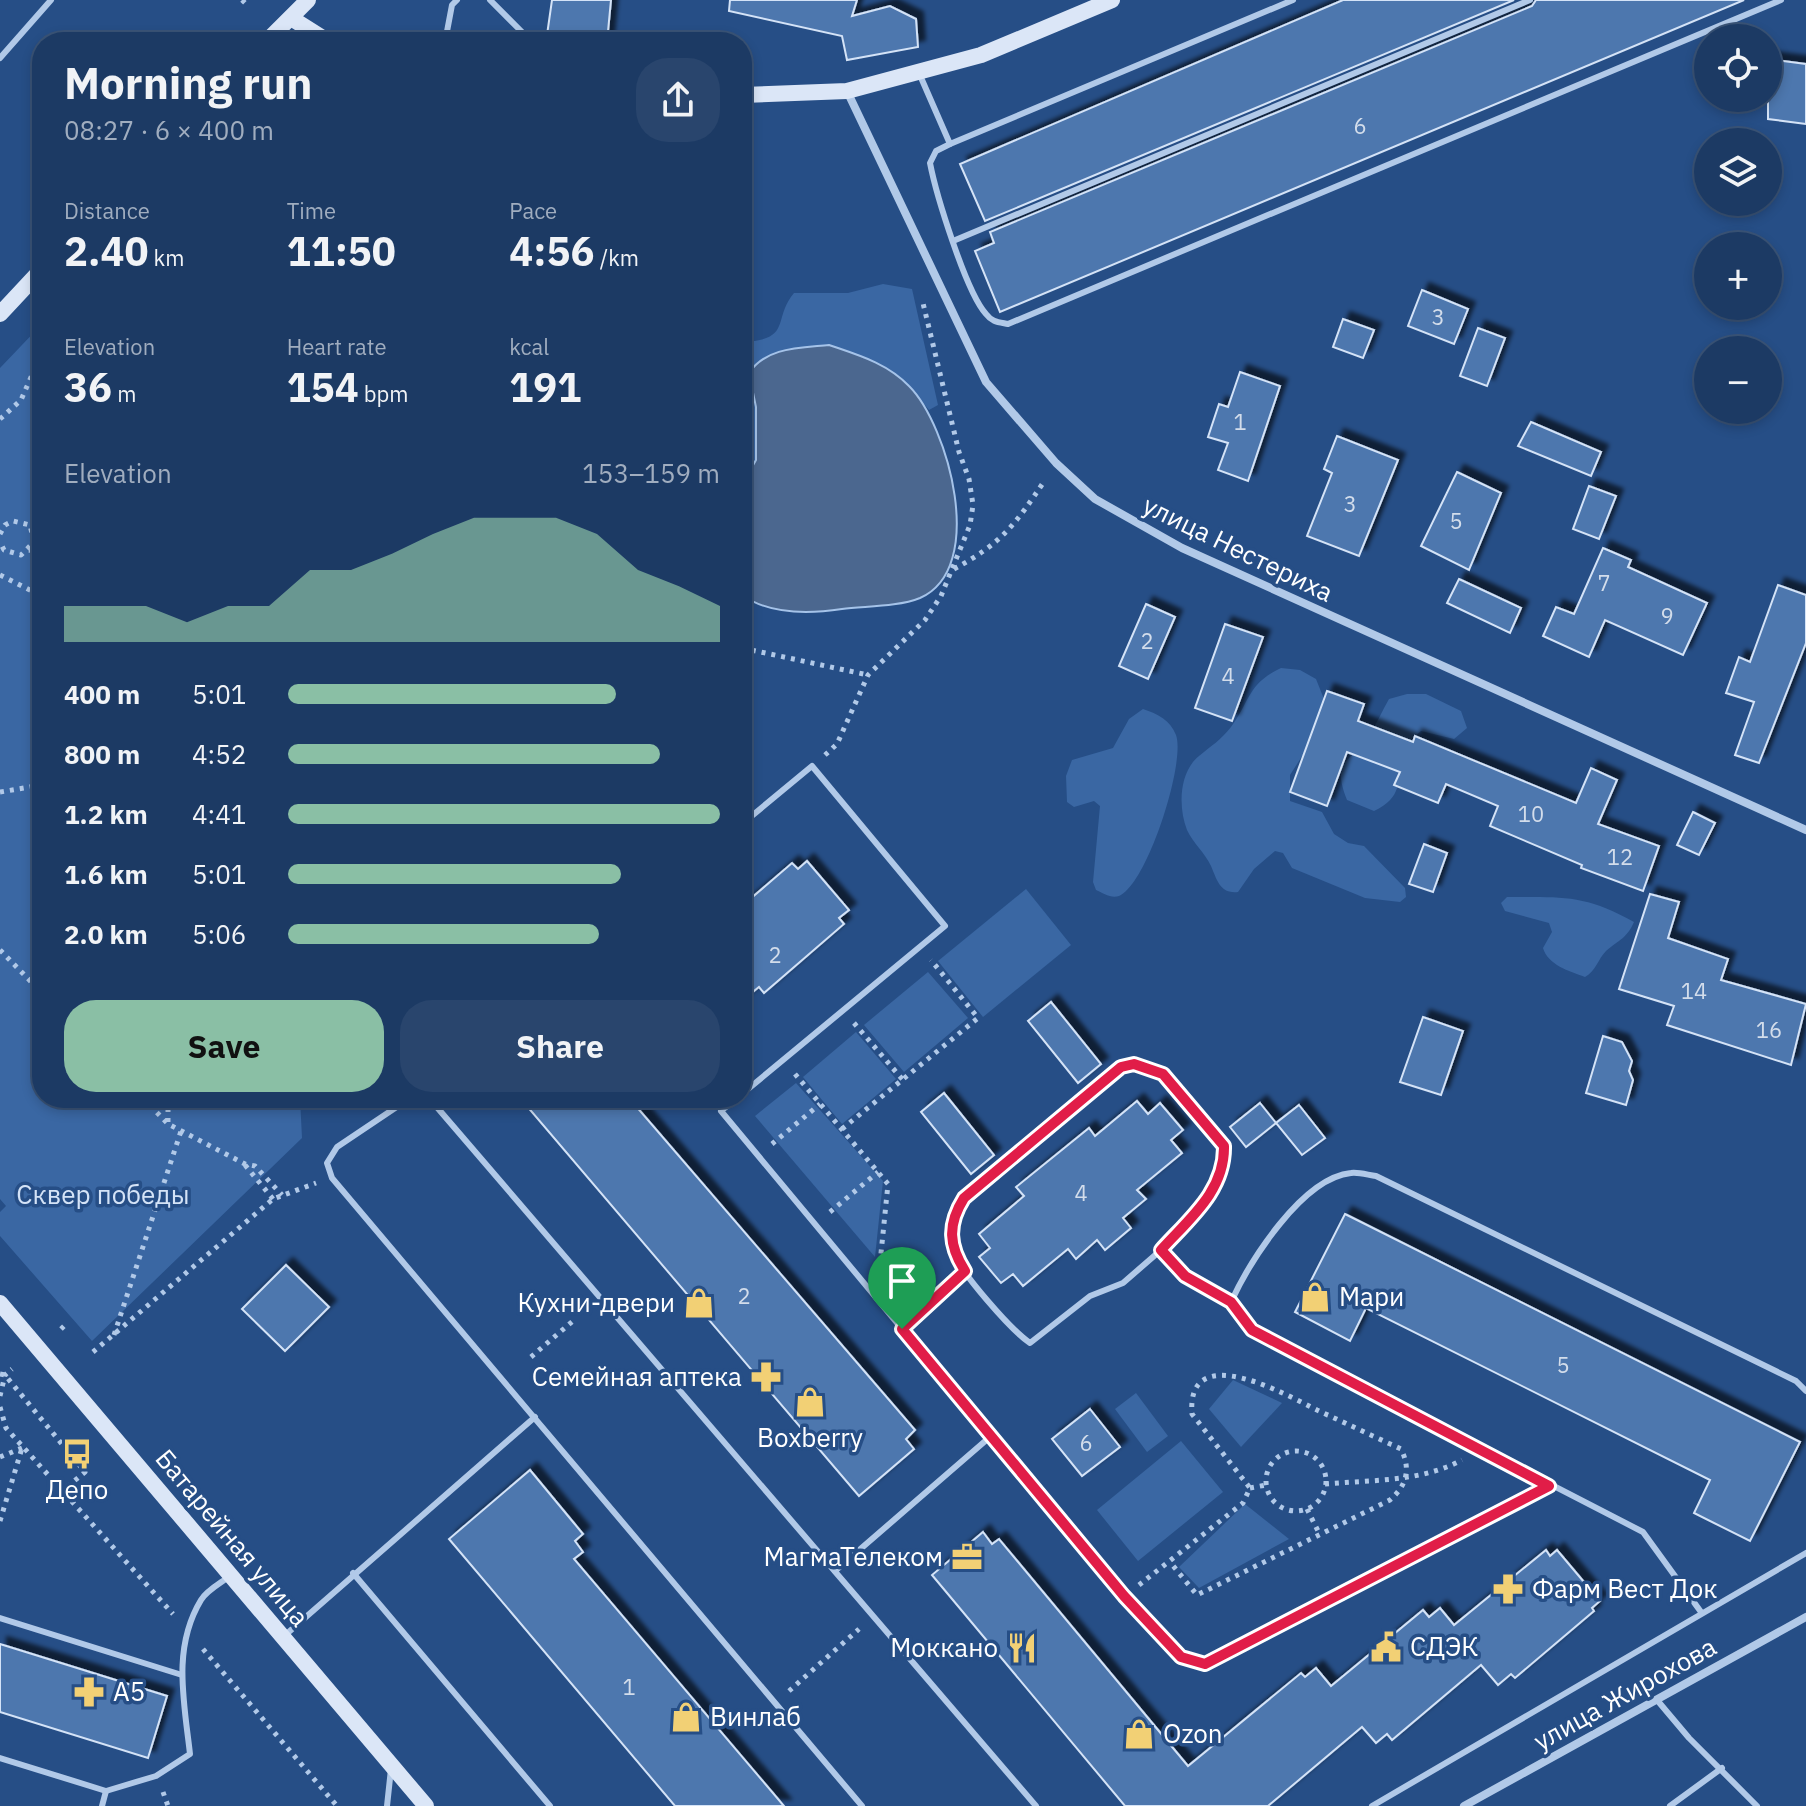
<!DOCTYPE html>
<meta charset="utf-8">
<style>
body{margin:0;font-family:"IBM Plex Sans",sans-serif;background:#29456d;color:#f1f3f6;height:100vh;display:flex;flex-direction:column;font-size:30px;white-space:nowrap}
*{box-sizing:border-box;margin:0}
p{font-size:26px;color:#a0adbf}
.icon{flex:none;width:44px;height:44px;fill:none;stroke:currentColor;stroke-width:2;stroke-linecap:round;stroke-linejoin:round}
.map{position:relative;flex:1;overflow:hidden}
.side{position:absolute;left:32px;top:32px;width:720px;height:1076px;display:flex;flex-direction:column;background:#1c3a64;border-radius:32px;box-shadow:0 4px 12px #0003,0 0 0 2px #3a5478}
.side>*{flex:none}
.fabs{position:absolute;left:1694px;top:24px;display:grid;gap:16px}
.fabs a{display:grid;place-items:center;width:88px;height:88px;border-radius:50%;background:#1c3a64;box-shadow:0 4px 12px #0003,0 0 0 2px #3a5478;font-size:40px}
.pin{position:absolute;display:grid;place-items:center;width:68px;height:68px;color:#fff;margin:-82px -34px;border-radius:50% 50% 50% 0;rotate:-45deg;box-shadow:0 0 8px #0007}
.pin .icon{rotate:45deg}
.round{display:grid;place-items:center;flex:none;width:84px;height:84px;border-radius:32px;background:#29456d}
.head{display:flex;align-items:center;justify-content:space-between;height:136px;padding:0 32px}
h1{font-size:44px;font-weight:700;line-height:60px}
.figures{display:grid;grid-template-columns:repeat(3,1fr);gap:12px;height:136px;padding:8px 32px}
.figures div{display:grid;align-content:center}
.figures b{font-size:40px;font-weight:700}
.figures small{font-size:22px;font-weight:400}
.figures p{font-size:22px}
.chart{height:224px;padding:16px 32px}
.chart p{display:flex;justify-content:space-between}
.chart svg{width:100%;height:144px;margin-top:8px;fill:#8abfa5;opacity:.7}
.primary-button{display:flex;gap:16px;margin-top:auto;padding:16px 32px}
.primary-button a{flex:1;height:92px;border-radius:32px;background:#8abfa5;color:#111;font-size:32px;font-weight:700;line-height:92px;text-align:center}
.primary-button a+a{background:#29456d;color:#f1f3f6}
ul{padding:0 32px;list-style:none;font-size:26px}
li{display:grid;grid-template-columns:128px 96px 1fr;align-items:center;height:60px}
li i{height:20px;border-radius:10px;background:#8abfa5}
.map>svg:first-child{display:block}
.green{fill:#3a67a3}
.water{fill:#4b678f;stroke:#a5c3e9;stroke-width:2}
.building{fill:#4e77ae;stroke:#d4e3f7;stroke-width:2;filter:url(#shadow)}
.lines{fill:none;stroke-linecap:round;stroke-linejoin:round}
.path{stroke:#b1c9e8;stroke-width:5;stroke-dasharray:4 6;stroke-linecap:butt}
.lane{stroke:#b1c9e8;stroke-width:6}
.street{stroke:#b1c9e8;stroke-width:8}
.secondary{stroke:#dbe6f7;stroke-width:16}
.route-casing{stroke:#fff;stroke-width:16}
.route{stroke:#e11d48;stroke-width:10}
.labels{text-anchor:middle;stroke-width:7;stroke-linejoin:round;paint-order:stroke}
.number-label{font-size:22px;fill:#d3ddeb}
.street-label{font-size:26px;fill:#fff;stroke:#264e86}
.park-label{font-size:26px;fill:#d4e3f7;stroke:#264e86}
.poi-label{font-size:26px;fill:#fff;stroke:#264e86;text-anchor:start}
</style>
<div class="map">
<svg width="1806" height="1806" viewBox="0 0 1806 1806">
<defs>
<filter id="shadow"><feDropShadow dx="7" dy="-7" stdDeviation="2" flood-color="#0009"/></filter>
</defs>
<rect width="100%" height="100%" fill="#264e86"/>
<g class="green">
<path d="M883,284L912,289L938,405L929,410L908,385L749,373L756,407V460L752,467L742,468V342C793,340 772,319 794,293H848Z"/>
<path d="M42,324V1098H300L302,1138L92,1341L0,1236V1212L6,1206L0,1199V368Z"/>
<path d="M1281,668L1300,670L1316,679L1326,704L1315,736L1290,775V801L1322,812L1334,834L1348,843L1364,846L1405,888L1406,897L1400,902L1365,898L1292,868L1283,853L1275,851L1254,869L1238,892C1220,894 1217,880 1211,866C1205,853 1193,843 1187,830C1178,807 1179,772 1199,756C1211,746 1221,740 1231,727C1250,702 1247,684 1281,668Z"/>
<path d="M1407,694H1426L1461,711L1467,728L1454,739L1421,731C1381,760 1419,790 1374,811L1347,800C1330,757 1352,764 1370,734C1377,723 1382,711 1389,699Z"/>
<path d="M1143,709C1158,714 1170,720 1176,735C1186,762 1147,885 1119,896C1111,899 1103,893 1096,890L1093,882L1100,806L1094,801L1074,807L1067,802L1066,776L1072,760L1113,748L1129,719Z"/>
<path d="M1026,889L1071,945L983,1017L938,961Z"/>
<path d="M1507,897C1561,897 1585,894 1634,922C1627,938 1619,940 1606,951C1598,959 1596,971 1585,977C1569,971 1548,965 1543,948L1552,932L1549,923L1505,911L1501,903Z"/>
<path d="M928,972L968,1018L904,1072L864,1025Z"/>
<path d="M856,1032L896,1079L842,1124L803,1077Z"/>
<path d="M796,1083L883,1181L875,1257L755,1116Z"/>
<path d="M1233,1380L1282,1403L1241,1447L1209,1409Z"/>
<path d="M1136,1393L1168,1436L1147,1452L1115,1409Z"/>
<path d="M1181,1441L1223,1492L1138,1561L1097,1510Z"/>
<path d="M1245,1504L1289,1539L1199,1588L1179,1567Z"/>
</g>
<path class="water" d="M829,345C858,355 887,363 909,386C948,425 988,568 920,598C898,607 865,606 842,609C809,614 770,615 742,595V468L752,467L756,460V407L749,373C766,347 800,348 829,345Z"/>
<g class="building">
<path d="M552,0H611L607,42H546Z"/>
<path d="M730,0H857L852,16L890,6L916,19L918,47L847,60L842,36L729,11Z"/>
<path d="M1343,0H1514L985,221L960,164Z"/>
<path d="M1536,0H1744L1000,312L975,251L994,243L990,232L1532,6Z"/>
<path d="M1768,59L1806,64V124L1768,119Z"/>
<path d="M1422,290L1468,309L1454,344L1408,326Z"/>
<path d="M1343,319L1374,330L1363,358L1333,347Z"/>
<path d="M1478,328L1505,338L1487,386L1460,376Z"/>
<path d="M1240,372L1280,386L1248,481L1218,470L1228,443L1208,437L1219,404L1228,407Z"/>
<path d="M1531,422L1601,452L1591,476L1518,446Z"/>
<path d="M1337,436L1398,460L1359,556L1307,536L1332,473L1324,469Z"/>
<path d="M1457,472L1501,493L1469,570L1421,546Z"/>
<path d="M1589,486L1616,496L1599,539L1573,529Z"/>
<path d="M1603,548L1631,560L1628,567L1707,603L1683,655L1605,620L1589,657L1543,636L1556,607L1574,614Z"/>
<path d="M1459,579L1521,608L1510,633L1447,603Z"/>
<path d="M1778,585L1806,595V643L1759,763L1735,755L1754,702L1726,693L1739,657L1750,662Z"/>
<path d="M1146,604L1175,617L1148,679L1119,666Z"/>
<path d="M1225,624L1263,637L1232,721L1195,708Z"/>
<path d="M1327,691L1364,704L1358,721L1413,742L1415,736L1576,803L1591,768L1617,780L1598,824L1659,846L1643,891L1581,868L1582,865L1490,826L1498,806L1446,784L1438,803L1394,785L1400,772L1347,752L1327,806L1290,792Z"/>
<path d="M1693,812L1715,823L1699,855L1677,845Z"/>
<path d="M1424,844L1447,853L1433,892L1409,884Z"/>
<path d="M807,861L849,910L839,918L844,924L764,993L759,987L742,1001V906L792,863L798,869Z"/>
<path d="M1650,894L1679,902L1668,938L1728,959L1721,980L1806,1004L1791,1065L1667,1025L1674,1006L1619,989Z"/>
<path d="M1051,1002L1101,1064L1078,1083L1028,1021Z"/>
<path d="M1423,1017L1463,1031L1441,1095L1400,1082Z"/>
<path d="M1603,1036L1622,1042L1632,1061L1629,1071L1633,1080L1626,1105L1586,1093Z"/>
<path d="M944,1093L994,1155L971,1174L921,1112Z"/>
<path d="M520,1098H629L915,1430L906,1439L914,1449L859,1496Z"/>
<path d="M1137,1101L1148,1114L1160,1103L1183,1130L1171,1140L1182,1153L1137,1190L1146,1199L1123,1218L1131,1228L1105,1250L1097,1240L1076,1259L1068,1249L1023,1286L1013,1274L1001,1283L979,1257L990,1248L979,1234L1024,1196L1016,1187L1089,1128L1095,1136Z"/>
<path d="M1260,1103L1276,1123L1246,1147L1230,1127Z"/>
<path d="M1299,1105L1325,1138L1302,1155L1276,1123Z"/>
<path d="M1345,1214L1800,1442L1750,1541L1694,1513L1710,1480L1366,1308L1350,1341L1295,1312Z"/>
<path d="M286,1265L329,1307L285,1351L242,1309Z"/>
<path d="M1090,1409L1120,1447L1082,1476L1052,1439Z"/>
<path d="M530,1470L583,1534L575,1541L583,1552L574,1559L784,1806H675L449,1539Z"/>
<path d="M983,1532L992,1544L999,1539L1188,1766L1301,1673L1305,1677L1316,1668L1331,1686L1423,1610L1429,1617L1440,1608L1454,1625L1546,1550L1550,1556L1557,1550L1600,1601L1592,1608L1594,1611L1515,1678L1511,1674L1498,1685L1481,1665L1392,1740L1387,1734L1376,1743L1362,1727L1268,1806H1125L932,1575Z"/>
<path d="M0,1644L167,1696L148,1758L0,1712Z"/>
</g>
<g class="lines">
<g class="path">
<path d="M242,0L249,7"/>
<path d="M0,419L21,400L42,352"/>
<path d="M0,534L5,525L13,521L30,525L34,542L21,555L4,550L0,542"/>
<path d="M29,550L42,553"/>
<path d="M954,569C1002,543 1015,525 1045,480"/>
<path d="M0,575L42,596"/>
<path d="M742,648L868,675"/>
<path d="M825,755L837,744L868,675L925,620L941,596L970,525L973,505L969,479L959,452L922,299"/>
<path d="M0,792L42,785"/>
<path d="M0,950L42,993"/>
<path d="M854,1023L903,1080"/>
<path d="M795,1074L888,1184L879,1273"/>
<path d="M143,1098L168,1124L245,1164L255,1166L282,1195"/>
<path d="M168,1098V1123"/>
<path d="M842,1129L978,1018L931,960"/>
<path d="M772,1144L820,1104"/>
<path d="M245,1165L273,1199"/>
<path d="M830,1212L878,1172"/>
<path d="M61,1329L67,1323"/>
<path d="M114,1335L181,1131"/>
<path d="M93,1352L273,1199L316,1183"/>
<path d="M531,1357L574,1320"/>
<path d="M0,1374L5,1375L85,1472L62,1491"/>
<path d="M0,1396L5,1375L12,1369"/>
<path d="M0,1407L6,1428L173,1614"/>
<circle cx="1296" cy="1481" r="30"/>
<path d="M0,1457L22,1448"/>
<path d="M1325,1484C1371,1480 1421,1482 1462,1460"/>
<path d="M1250,1488L1266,1485"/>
<path d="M1307,1509L1319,1533"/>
<path d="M0,1521L22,1448"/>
<path d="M1139,1585L1243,1503L1250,1488L1192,1414C1186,1338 1287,1395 1317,1410C1345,1423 1373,1436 1401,1449C1411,1469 1407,1485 1390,1500L1197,1595L1170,1562"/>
<path d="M203,1649L337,1806"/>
<path d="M789,1691L859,1629"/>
<path d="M163,1792L168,1806"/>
</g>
<g class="lane">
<path d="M490,0L525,35"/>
<path d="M445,42L452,5L457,0"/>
<path d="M0,58L51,0"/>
<path d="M919,73L950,144L1293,0"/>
<path d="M950,144L936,151L930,163C936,194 966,292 986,314C992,322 998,322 1008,324L1781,0"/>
<path d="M953,241L1530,0"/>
<path d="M742,824L812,766L945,926L742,1094"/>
<path d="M1134,1064L1163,1074L1224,1146L1220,1179L1210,1196L1161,1250L1123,1283L1090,1296L1030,1343C1011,1330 961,1273 953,1252C946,1234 954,1213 964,1198L1121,1067Z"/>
<path d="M410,1098L337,1147L327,1163L332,1178L862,1806"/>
<path d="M429,1098L1036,1806"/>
<path d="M737,1098L721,1111L1124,1596L1181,1657L1205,1664L1549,1486"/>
<path d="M1161,1250L1185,1276L1231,1302L1252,1330L1643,1532L1701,1612"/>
<path d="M1231,1302C1250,1261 1302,1178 1351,1173C1359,1172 1368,1175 1376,1176L1796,1381L1806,1391"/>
<path d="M902,1329L965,1271"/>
<path d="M835,1571L991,1436"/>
<path d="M353,1573L550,1806"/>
<path d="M0,1618L182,1675"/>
<path d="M283,1637L535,1417"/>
<path d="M1657,1700L1689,1738L1757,1806"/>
<path d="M0,1758L106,1791L156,1776L190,1754C184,1701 172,1648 201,1600C207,1590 221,1583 230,1576"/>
<path d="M102,1806L106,1791"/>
<path d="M387,1806L391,1769"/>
<path d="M1372,1806L1806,1553"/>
<path d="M1670,1806L1722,1768"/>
</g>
<g class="street">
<path d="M847,91L986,382L1056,463L1095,499L1182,548L1806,830"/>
<path d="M1464,1806L1806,1617"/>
</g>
<g class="secondary">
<path d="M291,18L329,42"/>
<path d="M266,42L308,0"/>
<path d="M742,95L847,91L981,55L1112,0"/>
<path d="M0,314L42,269"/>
<path d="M0,1303L426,1806"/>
</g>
</g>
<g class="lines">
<g class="route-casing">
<path id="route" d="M1134,1064L1163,1074L1224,1146C1225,1191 1189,1219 1161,1250L1185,1276L1231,1302L1252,1330L1549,1486L1205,1664L1181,1657L1124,1596L902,1329L965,1271C949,1246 947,1225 964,1198L1121,1067Z"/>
</g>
<use href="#route" class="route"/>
</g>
<defs>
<g id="shop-bare" transform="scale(2.4)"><path d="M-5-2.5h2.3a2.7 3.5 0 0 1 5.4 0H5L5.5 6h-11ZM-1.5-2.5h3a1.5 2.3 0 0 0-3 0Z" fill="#f2d075" stroke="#264e86" stroke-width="2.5" paint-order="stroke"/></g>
<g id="pharmacy-bare" transform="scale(2.4)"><path d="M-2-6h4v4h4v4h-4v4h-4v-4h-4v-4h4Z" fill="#f2d075" stroke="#264e86" stroke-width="2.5" paint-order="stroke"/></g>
<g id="bus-bare" transform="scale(2.4)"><path d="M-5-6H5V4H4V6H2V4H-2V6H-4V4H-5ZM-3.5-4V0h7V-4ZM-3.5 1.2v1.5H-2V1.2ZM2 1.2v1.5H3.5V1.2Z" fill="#f2d075" stroke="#264e86" stroke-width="2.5" paint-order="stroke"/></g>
<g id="office-bare" transform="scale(2.4)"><path d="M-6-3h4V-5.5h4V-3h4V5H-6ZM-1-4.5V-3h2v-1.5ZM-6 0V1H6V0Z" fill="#f2d075" stroke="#264e86" stroke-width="2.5" paint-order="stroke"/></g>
<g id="civic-bare" transform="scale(2.4)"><path d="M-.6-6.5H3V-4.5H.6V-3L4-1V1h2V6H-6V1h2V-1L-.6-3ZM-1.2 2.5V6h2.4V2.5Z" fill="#f2d075" stroke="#264e86" stroke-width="2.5" paint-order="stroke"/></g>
<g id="restaurant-bare" transform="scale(2.4)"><path d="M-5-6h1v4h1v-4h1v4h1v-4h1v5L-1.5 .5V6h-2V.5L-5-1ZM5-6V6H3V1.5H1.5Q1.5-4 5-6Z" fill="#f2d075" stroke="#264e86" stroke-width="2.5" paint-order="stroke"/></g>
</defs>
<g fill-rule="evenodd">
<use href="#shop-bare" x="1315" y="1297"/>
<use href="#shop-bare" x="699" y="1303"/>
<use href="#pharmacy-bare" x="766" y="1377"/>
<use href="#shop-bare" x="810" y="1402"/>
<use href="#bus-bare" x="77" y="1454"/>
<use href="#office-bare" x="967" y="1557"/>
<use href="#pharmacy-bare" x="1508" y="1589"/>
<use href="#civic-bare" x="1386" y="1647"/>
<use href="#restaurant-bare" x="1022" y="1648"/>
<use href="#pharmacy-bare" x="89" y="1692"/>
<use href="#shop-bare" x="686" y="1717"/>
<use href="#shop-bare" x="1139" y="1734"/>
</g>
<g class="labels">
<g class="number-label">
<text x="1360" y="134">6</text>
<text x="1438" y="325">3</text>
<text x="1240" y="430">1</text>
<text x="1350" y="512">3</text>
<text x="1456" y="529">5</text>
<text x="1604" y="591">7</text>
<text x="1667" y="624">9</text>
<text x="1147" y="649">2</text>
<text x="1228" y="684">4</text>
<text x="1531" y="822">10</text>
<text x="1620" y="865">12</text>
<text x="775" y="963">2</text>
<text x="1694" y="999">14</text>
<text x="1769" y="1038">16</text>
<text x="1081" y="1201">4</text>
<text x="744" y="1304">2</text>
<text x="1563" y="1373">5</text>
<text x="1086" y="1451">6</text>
<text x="629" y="1695">1</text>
</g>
<g class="street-label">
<text transform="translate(1238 549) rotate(26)" y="9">улица Нестериха</text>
<text transform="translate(232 1538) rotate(50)" y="9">Батарейная улица</text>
<text transform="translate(1625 1694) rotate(-29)" y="9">улица Жирохова</text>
</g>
<g class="park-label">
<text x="103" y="1204">Сквер победы</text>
</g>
<g class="poi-label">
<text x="1339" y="1306">Мари</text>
<text x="675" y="1312" text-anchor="end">Кухни-двери</text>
<text x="742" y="1386" text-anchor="end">Семейная аптека</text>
<text x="810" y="1447" text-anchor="middle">Boxberry</text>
<text x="77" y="1499" text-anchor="middle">Депо</text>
<text x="943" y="1566" text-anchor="end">МагмаТелеком</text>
<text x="1532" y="1598">Фарм Вест Док</text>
<text x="1410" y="1656">СДЭК</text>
<text x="998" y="1657" text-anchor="end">Моккано</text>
<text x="113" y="1701">А5</text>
<text x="710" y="1726">Винлаб</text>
<text x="1163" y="1743">Ozon</text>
</g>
</g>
</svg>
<div class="fabs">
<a><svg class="icon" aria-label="locate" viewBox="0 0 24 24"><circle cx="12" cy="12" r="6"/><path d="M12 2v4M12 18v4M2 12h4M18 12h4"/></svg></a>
<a><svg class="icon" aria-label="layers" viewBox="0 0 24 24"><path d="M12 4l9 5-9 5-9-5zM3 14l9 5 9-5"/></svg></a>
<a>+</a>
<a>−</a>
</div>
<div class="pin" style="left:902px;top:1329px;background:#1e9e55"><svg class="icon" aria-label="arrive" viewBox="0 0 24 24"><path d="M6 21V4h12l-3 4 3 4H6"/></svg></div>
<section class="side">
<div class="head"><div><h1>Morning run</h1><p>08:27 · 6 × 400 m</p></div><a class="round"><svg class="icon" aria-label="share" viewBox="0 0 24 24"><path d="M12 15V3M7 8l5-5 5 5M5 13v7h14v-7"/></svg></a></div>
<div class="figures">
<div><p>Distance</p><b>2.40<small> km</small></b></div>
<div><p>Time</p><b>11:50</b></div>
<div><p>Pace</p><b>4:56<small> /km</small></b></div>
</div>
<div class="figures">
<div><p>Elevation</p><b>36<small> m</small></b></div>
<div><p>Heart rate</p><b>154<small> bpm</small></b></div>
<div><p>kcal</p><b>191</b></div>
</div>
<div class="chart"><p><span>Elevation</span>153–159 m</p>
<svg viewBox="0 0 160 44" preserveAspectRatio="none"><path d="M0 44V33L10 33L20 33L30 38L40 33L50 33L60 22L70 22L80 17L90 11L100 6L110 6L120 6L130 11L140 22L150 27L160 33V44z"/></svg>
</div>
<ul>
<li><b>400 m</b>5:01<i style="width:76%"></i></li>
<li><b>800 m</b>4:52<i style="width:86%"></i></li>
<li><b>1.2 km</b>4:41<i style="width:100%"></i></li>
<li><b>1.6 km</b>5:01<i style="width:77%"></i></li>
<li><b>2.0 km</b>5:06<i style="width:72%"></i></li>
</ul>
<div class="primary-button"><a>Save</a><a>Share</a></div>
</section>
</div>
